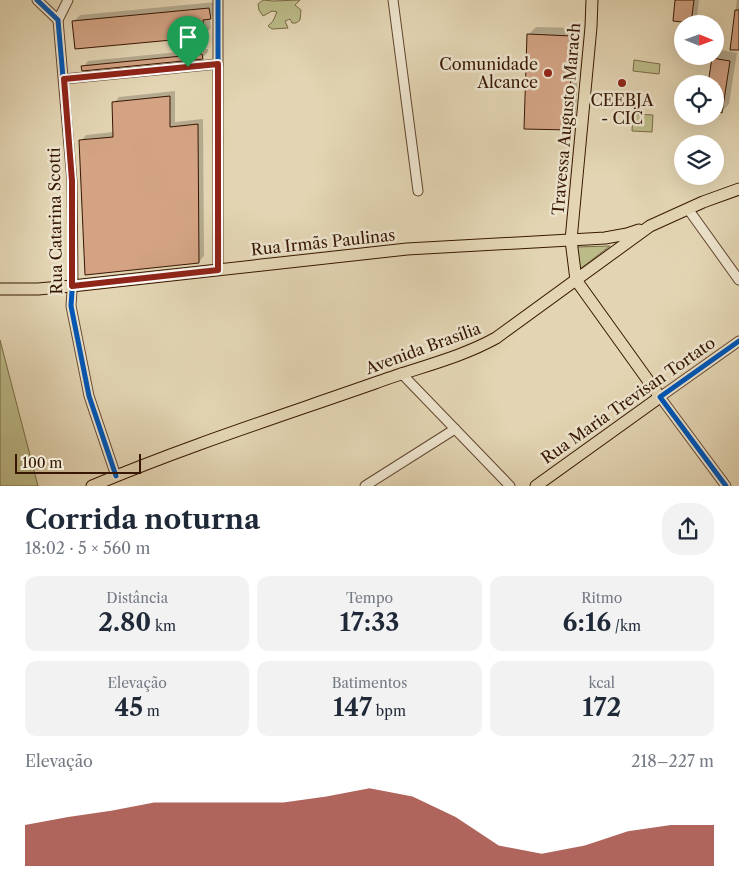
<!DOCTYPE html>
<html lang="pt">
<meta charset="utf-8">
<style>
body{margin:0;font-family:"Libre Caslon Text",serif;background:#f2f2f3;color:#1f2937;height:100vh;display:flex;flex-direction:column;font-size:19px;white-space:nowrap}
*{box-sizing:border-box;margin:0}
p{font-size:16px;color:#747a83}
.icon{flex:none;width:28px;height:28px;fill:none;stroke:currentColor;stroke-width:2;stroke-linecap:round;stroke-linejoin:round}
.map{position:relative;height:486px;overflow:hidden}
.details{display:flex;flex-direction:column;background:#fff;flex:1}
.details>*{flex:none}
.needle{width:32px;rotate:91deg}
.controls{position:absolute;left:674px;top:15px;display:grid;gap:10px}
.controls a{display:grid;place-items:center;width:50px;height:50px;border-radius:50%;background:#fff;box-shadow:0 5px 20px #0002;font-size:25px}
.scale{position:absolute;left:15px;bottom:12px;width:126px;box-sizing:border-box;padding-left:5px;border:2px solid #371703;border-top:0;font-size:14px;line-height:18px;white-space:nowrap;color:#371703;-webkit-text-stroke:4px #ede4ce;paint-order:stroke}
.pin{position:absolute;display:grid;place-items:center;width:42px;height:42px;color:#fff;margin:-51px -21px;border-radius:50% 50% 50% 0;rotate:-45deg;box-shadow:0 0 5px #0007}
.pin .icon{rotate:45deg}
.round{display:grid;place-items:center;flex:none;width:52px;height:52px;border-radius:20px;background:#f2f2f3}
.headline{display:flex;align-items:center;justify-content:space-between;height:85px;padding:0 25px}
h1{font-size:28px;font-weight:700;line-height:38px}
.stats{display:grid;grid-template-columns:repeat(3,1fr);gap:8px;height:85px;padding:5px 25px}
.stats div{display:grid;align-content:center;border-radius:12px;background:#f2f2f3;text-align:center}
.stats b{font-size:25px;font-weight:700}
.stats small{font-size:14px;font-weight:400}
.stats p{font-size:14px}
.chart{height:140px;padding:10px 25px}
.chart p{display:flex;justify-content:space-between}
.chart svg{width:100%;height:90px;margin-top:5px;fill:#8f2418;opacity:.7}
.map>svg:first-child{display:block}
.green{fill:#bb8;stroke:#796946}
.shadow{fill:#0003}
.building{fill:#d3a384;stroke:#371703}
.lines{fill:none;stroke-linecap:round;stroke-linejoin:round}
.minor-casing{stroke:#62462f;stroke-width:11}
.major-casing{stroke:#371703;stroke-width:13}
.minor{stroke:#ede4ce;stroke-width:9}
.major{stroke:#e3d5b3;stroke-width:11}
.cycleway-casing{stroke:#ede4ce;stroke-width:8}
.cycleway{stroke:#0057b8;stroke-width:5}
.route-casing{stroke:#fff;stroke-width:10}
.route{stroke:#8f2418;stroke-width:6}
.poi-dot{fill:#8f2418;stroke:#ede4ce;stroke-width:2}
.labels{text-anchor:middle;stroke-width:5;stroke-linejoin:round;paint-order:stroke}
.poi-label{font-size:16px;fill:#371703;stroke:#ede4ce;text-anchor:end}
.street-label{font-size:16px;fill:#371703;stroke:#ede4ce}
</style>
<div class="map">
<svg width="739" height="486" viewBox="0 0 739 486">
<rect width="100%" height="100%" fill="#e3d5b3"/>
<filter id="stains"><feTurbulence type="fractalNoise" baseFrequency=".004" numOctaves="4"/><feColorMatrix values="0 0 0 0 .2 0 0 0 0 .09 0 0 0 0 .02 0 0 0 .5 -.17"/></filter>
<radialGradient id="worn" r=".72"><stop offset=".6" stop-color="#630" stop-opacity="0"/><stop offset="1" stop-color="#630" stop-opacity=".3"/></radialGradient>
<g class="green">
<path d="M263,0L273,1L300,0L295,5L301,10L300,20L296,23H292L290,19L285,21L288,28L272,29L268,26L273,21L277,12L272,11L263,16L259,10L258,4Z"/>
<path d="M634,60L660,64L659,74L633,71Z"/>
<path d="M633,114L653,115L652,132L632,131Z"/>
<path d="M610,246L580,269L577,247Z"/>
<path d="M0,340L38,486H0Z"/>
</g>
<g class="shadow">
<path d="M676,0H699L697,16L690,22Z"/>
<path d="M737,0H739V49H731Z"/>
<path d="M216,2L217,11L210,18L211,28L204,35L73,22L80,15Z"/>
<path d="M536,27L579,28L576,121L569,129L528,35Z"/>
<path d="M208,49V52L202,58L83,67L88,61Z"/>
<path d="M721,50L737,53L729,104L722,111L715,110V84H709L714,58Z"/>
<path d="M175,91V122L203,119L204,256L199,262L81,141L86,135L114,132V103L119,97Z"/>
</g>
<g class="building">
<path d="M675,0H694L691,23L673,21Z"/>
<path d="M209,8L211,19L203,20L204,37L75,49L72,21Z"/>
<path d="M735,10H739V50H730Z"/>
<path d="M527,34L572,36L569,130L524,129Z"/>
<path d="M202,54L203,59L82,71L81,66Z"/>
<path d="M712,58L730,61L722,113L715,111V84H708Z"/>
<path d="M170,96V127L198,124L199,263L85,275L79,140L113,137L112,102Z"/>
</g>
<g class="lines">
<g class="minor-casing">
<g id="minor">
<path d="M37,0L58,20"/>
<path d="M218,0V270"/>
<path d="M393,0L418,191"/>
<path d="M58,20L72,181L73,276L71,306L89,396L116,476"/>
<path d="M58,20L68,0"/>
<path d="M64,79L218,64"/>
<path d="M688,209L739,280"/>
<path d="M401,373L510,486"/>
<path d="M365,486L455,429"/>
<path d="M726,486L660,397L739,341"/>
</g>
</g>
<g class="major-casing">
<g id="major">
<path d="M0,289H38L72,286L407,249L605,238L627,234L639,230"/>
<path d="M92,486C184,447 281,416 375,383C415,368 458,359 496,338L650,226L703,202L739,189"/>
<path d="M536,486L660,397L576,280L571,240L591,27L592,0"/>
</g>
</g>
<use href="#minor" class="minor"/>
<use href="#major" class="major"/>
<g class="cycleway-casing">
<g id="cycleway">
<path d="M37,0L58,20L72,181L73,276L71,306L89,396L116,476"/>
<path d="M218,0V270"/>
<path d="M64,79L218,64"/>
<path d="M726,486L660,397L739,341"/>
</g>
</g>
<use href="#cycleway" class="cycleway"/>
</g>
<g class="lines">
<g class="route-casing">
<path id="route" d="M218,64V270L72,286V181L64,79Z"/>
</g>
<use href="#route" class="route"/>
</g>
<g class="poi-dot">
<circle cx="548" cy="73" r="5"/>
<circle cx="622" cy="83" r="5"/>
</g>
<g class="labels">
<g class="poi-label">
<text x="538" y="70">Comunidade<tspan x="538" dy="18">Alcance</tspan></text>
<text x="622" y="106" text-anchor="middle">CEEBJA<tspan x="622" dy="18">- CIC</tspan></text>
</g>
<g class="street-label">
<text transform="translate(566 119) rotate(-85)" y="6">Travessa Augusto Marach</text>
<text transform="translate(55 221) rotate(-91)" y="6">Rua Catarina Scotti</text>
<text transform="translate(323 242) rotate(-6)" y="6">Rua Irmãs Paulinas</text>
<text transform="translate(423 348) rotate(-20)" y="6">Avenida Brasília</text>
<text transform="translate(628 400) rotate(-35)" y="6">Rua Maria Trevisan Tortato</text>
</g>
</g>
<rect width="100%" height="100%" filter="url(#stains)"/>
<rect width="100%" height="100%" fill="url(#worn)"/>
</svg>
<div class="controls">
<a><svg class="needle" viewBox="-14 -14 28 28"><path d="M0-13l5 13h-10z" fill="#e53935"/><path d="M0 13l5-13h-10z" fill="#747a83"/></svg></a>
<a><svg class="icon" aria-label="locate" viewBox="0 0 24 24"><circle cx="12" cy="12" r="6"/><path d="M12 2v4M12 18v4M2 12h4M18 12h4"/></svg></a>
<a><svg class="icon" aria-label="layers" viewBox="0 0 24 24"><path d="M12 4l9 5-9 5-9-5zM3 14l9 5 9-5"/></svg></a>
</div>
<div class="scale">100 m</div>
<div class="pin" style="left:188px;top:67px;background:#1e9e55"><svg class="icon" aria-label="arrive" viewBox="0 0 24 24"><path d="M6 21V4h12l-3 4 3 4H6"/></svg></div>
</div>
<section class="details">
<div class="headline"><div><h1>Corrida noturna</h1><p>18:02 · 5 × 560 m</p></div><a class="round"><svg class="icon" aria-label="share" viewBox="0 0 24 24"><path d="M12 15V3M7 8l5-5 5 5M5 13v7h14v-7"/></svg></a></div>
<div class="stats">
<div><p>Distância</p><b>2.80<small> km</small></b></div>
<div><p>Tempo</p><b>17:33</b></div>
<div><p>Ritmo</p><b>6:16<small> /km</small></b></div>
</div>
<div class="stats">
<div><p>Elevação</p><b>45<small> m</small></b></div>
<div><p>Batimentos</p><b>147<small> bpm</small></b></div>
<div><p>kcal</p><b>172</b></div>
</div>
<div class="chart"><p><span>Elevação</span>218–227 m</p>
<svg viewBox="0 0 160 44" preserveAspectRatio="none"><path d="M0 44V24L10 20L20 17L30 13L40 13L50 13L60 13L70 10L80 6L90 10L100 20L110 34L120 38L130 34L140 27L150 24L160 24V44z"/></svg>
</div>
</section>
